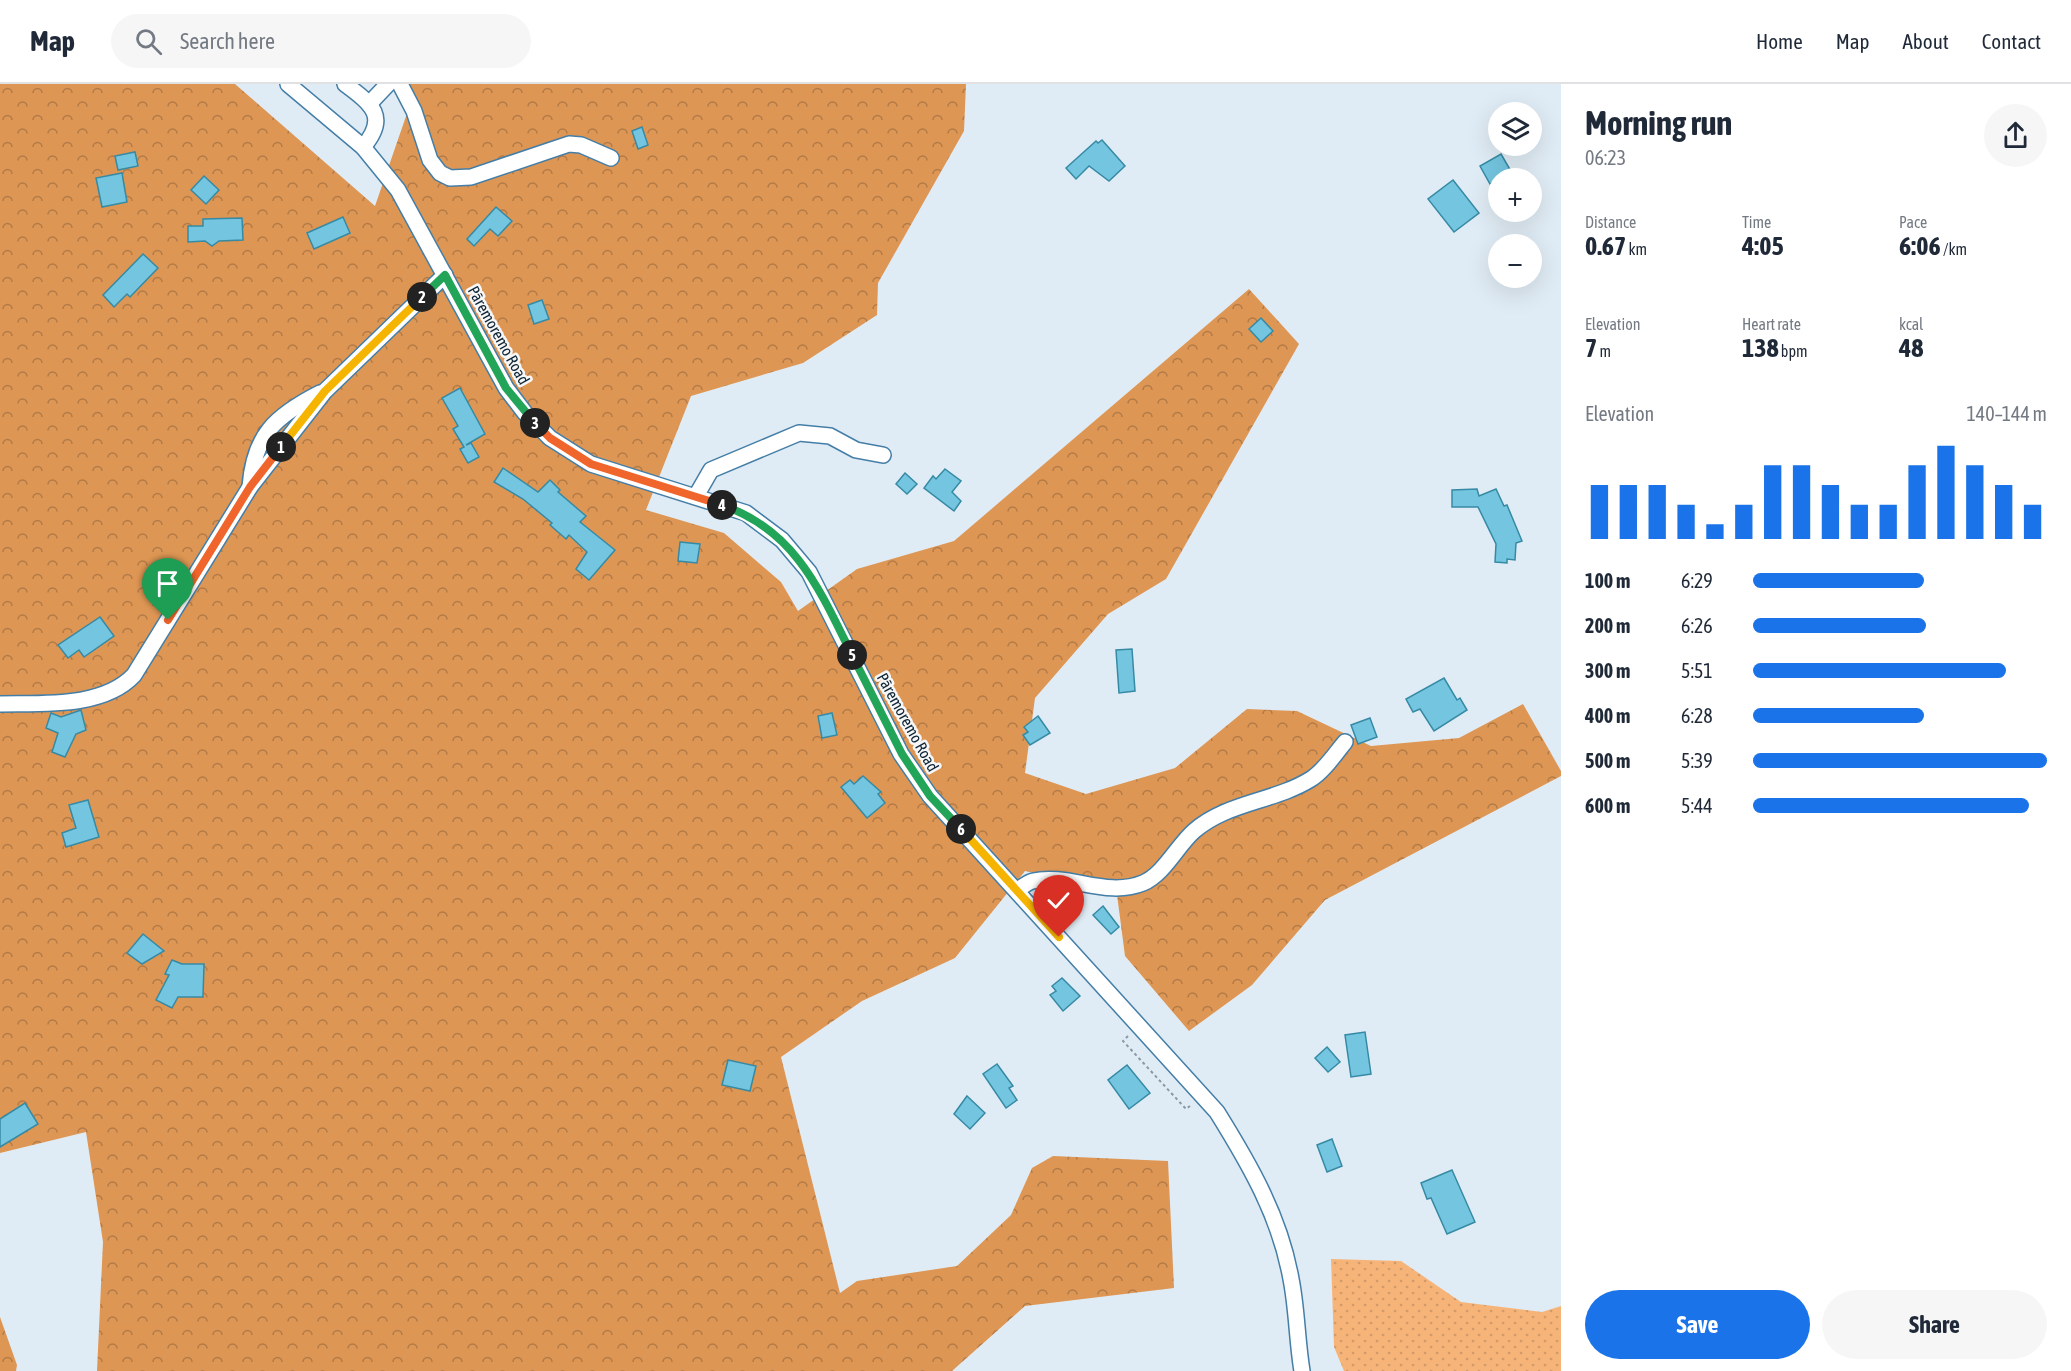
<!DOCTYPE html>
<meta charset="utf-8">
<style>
body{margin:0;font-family:"Asap Condensed",sans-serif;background:#f6f6f7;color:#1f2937;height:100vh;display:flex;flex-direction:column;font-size:22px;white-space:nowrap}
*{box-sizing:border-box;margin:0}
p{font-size:20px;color:#747a83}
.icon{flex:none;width:33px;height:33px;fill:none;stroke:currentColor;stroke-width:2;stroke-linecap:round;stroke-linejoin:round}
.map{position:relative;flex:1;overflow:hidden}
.panel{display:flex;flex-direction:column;background:#fff;width:510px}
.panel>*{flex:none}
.buttons{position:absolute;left:1488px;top:18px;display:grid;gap:12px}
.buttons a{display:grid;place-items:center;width:54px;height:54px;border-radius:50%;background:#fff;box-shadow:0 6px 24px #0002;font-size:30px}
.pin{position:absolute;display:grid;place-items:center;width:51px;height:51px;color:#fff;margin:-62px -26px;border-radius:50% 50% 50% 0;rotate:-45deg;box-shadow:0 0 6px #0007}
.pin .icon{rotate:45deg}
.km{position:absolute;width:30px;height:30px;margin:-15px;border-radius:50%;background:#222;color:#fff;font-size:16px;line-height:30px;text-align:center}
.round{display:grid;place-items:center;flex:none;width:63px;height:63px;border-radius:32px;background:#f6f6f7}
.summary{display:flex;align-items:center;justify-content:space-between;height:102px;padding:0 24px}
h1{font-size:33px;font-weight:700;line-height:45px}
.figures{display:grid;grid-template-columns:repeat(3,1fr);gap:9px;height:102px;padding:6px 24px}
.figures div{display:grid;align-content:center}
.figures b{font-size:26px;font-weight:700}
.figures small{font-size:16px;font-weight:400}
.figures p{font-size:16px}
.chart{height:168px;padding:12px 24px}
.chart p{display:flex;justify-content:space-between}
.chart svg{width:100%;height:108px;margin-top:6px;stroke:#1a73e8;stroke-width:6}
.button{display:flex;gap:12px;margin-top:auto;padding:12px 24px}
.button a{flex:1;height:69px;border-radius:36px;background:#1a73e8;color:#fff;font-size:24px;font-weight:700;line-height:69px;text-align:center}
.button a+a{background:#f6f6f7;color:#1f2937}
ul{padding:0 24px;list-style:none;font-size:20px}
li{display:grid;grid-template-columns:96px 72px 1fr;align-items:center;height:45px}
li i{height:15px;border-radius:8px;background:#1a73e8}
header{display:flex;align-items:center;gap:36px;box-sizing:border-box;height:84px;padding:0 30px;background:#fff;border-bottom:2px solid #e0e1e3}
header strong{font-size:28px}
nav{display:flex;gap:33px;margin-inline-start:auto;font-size:21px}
.search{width:420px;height:54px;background:#f6f6f7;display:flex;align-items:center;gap:15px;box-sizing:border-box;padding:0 21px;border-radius:33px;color:#747a83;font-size:22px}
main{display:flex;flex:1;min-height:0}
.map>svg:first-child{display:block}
.grass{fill:url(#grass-dots)}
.forest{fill:url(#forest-crowns)}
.building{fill:#74c5e0;stroke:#368aa4;stroke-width:1.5}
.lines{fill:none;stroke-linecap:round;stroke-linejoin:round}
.minor-casing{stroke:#447ea7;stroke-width:18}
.path{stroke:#8899a5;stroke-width:2;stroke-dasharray:3 3;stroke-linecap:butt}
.minor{stroke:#fff;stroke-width:15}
.split-1-casing{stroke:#fff;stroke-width:12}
.split-2-casing{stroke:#fff;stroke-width:12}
.split-3-casing{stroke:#fff;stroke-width:12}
.split-4-casing{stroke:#fff;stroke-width:12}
.split-5-casing{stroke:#fff;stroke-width:12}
.split-6-casing{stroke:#fff;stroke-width:12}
.split-7-casing{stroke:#fff;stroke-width:12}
.split-1{stroke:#f0652b;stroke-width:8}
.split-2{stroke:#f5b400;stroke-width:8}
.split-3{stroke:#22a559;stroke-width:8}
.split-4{stroke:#f0652b;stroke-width:8}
.split-5{stroke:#22a559;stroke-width:8}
.split-6{stroke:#22a559;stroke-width:8}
.split-7{stroke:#f5b400;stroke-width:8}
.labels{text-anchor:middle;stroke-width:5;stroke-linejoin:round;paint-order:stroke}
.street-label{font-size:16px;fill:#0d2536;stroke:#f7f7f7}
</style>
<header>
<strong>Map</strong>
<div class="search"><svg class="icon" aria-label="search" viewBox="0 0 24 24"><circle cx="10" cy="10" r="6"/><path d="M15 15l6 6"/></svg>Search here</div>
<nav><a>Home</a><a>Map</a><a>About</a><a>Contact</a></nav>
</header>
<main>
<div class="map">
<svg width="1561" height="1287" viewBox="0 0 1561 1287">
<defs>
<pattern id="grass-dots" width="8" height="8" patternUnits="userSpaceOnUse" patternTransform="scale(1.5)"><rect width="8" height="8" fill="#f7b479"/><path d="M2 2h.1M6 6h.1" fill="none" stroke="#d39b69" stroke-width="1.8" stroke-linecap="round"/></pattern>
<pattern id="forest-crowns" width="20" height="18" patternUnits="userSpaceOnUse" patternTransform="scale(1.5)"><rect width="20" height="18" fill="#de9654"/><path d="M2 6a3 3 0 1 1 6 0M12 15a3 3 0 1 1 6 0" fill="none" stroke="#b27a46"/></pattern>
</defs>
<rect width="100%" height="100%" fill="#e0ecf5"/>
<path class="grass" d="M1331,1175L1401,1177L1461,1218L1542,1228L1561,1222V1287H1344L1334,1263Z"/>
<g class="forest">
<path d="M0,0H235L375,122L412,15L400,0H966L964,47L878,199L877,231L803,279L691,312L646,426L724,449L781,498L798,527L857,485L954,457L1249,205L1299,260L1166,495L1108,530L1035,614L1025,689L1086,710L1175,684L1247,625L1297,627L1371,662L1459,654L1523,620L1561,687V692L1325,816L1252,901L1189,947L1125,872L1116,803L1025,787L955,874L862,917L781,973L840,1209L857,1197L957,1182L1011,1131L1032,1084L1053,1072L1168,1077L1174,1204L1025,1222L952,1287H97L103,1158L86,1048L0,1069Z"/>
<path d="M0,1233L17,1281L16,1287H0Z"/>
</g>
<g class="building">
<path d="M642,43L648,61L638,65L632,47Z"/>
<path d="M1102,56L1125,82L1109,97L1089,82L1076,95L1066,84L1096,57L1098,59Z"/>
<path d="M135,68L138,82L118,86L115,72Z"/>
<path d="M1501,70L1512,89L1490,100L1480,82Z"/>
<path d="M122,89L127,118L102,123L96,94Z"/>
<path d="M204,92L219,106L206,120L191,106Z"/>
<path d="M1453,96L1479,129L1454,148L1428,115Z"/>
<path d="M496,123L512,137L498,152L490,145L474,162L467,155Z"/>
<path d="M343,133L350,149L314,165L307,149Z"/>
<path d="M242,134L243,156L219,157L212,162L205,157L188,158V142H203V135Z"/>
<path d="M143,170L158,184L130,213L127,210L114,223L103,211Z"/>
<path d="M542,216L549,235L534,240L528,221Z"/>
<path d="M1261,234L1273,247L1261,258L1249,245Z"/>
<path d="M460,304L485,350L466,361L471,359L479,373L468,379L460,365L464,363L453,345L458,342L442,314Z"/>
<path d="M503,384L538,408L550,396L560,406L558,408L586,432L580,438L615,466L589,496L576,485L587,468L569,451L566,455L550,441L552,439L523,415L494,398Z"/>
<path d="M945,385L961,397L952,408L961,417L954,427L924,404L933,392L936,395Z"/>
<path d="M905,389L917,400L907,410L896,400Z"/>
<path d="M1477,405L1479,412L1496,405L1504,422L1507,421L1522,457L1516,459L1515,476L1507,475V479L1495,478L1496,460L1478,423H1452V406Z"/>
<path d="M680,458L700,460L697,479L678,477Z"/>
<path d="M100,533L114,552L84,573L79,566L68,574L58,561Z"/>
<path d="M1132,565L1135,607L1119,609L1116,566Z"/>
<path d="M1444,594L1457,616L1460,614L1467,626L1434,647L1420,625L1413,628L1406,615Z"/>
<path d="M81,626L86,646L76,650L65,673L52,668L58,649L46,644L51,629L61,633Z"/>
<path d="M832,629L837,651L822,654L818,632Z"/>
<path d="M1038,632L1050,649L1030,661L1023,651L1028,648L1024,643Z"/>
<path d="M1370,634L1377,653L1358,660L1351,641Z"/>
<path d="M863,692L881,708L878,710L885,719L867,734L841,703L850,696L854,700Z"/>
<path d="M88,716L99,753L66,763L62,749L76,744L69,721Z"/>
<path d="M1103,822L1119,843L1111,850L1093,831Z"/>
<path d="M143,850L164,867L142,880L127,869Z"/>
<path d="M172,876L182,880H204L203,913H178L172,924L156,916L169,891L165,890Z"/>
<path d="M1062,894L1080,912L1063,927L1050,911L1056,907L1052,902Z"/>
<path d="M1365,948L1371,990L1351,993L1345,951Z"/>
<path d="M1327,963L1340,978L1328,988L1315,974Z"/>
<path d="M728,976L756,982L750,1007L722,1001Z"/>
<path d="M997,980L1013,1002L1009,1004L1017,1016L1006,1024L983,990Z"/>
<path d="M1127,981L1150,1009L1129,1025L1108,996Z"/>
<path d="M967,1012L985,1029L970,1045L954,1030Z"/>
<path d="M25,1019L38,1040L0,1063V1035Z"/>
<path d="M1332,1055L1342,1082L1327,1088L1317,1061Z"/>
<path d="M1452,1086L1475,1138L1447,1150L1431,1114L1427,1115L1421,1099Z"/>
</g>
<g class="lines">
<g class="minor-casing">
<g id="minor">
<path d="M288,0L363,63L398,106L506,304L525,329L550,354L591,380L746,429L782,456L809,488L901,670L930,712L1217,1028C1250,1081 1280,1133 1291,1195C1297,1225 1297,1257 1302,1287"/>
<path d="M345,0C372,20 389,33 363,63"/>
<path d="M400,0L414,27L430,76L440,89L450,94L471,93L569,60L581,61L611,74"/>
<path d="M369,20L388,0"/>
<path d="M250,403C254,351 275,332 320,309"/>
<path d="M696,412L711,386L799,349L830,352L856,366L883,371"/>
<path d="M0,620C43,619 103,624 134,591L250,403L325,307L445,191"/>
<path d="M1018,806C1022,803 1028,798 1033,797C1069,789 1106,814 1143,799C1164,790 1177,762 1194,747C1227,718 1274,718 1311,695C1324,687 1335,670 1345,658"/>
</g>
</g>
<path class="path" d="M1128,952L1123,957L1186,1025L1190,1022"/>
<use href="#minor" class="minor"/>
</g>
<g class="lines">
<g class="split-1-casing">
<path id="split-1" d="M168,536L250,403L281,363"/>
</g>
<g class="split-2-casing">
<path id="split-2" d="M281,363L325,307L422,213"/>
</g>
<g class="split-3-casing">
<path id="split-3" d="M422,213L445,191L506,304L535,339"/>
</g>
<g class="split-4-casing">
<path id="split-4" d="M535,339L550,354L591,380L722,421"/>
</g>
<g class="split-5-casing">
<path id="split-5" d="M722,421C795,446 820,506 852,571"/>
</g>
<g class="split-6-casing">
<path id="split-6" d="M852,571L902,670L930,712L961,745"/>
</g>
<g class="split-7-casing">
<path id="split-7" d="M961,745L1059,853"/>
</g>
<use href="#split-1" class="split-1"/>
<use href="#split-2" class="split-2"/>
<use href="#split-3" class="split-3"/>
<use href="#split-4" class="split-4"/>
<use href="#split-5" class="split-5"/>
<use href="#split-6" class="split-6"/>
<use href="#split-7" class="split-7"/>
</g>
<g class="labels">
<g class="street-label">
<text transform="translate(499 251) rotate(61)" y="6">Pāremoremo Road</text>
<text transform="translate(908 638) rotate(61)" y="6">Pāremoremo Road</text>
</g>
</g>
</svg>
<div class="buttons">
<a><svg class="icon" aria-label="layers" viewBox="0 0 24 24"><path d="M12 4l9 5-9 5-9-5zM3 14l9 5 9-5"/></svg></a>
<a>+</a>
<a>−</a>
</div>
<div class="pin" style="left:168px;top:536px;background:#1e9e55"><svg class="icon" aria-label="arrive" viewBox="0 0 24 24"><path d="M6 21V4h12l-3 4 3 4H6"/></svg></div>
<div class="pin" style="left:1059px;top:853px;background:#d93025"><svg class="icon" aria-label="check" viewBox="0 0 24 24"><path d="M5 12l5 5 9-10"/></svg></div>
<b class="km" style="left:281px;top:363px">1</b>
<b class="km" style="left:422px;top:213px">2</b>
<b class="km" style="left:535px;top:339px">3</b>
<b class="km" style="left:722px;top:421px">4</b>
<b class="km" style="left:852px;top:571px">5</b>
<b class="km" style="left:961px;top:745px">6</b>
</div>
<section class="panel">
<div class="summary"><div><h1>Morning run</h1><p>06:23</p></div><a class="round"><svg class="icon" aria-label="share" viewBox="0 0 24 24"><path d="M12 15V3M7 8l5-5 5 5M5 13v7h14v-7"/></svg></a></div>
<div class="figures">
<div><p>Distance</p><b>0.67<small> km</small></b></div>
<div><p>Time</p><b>4:05</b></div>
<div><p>Pace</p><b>6:06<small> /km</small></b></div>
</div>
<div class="figures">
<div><p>Elevation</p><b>7<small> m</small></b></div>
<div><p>Heart rate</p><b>138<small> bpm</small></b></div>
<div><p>kcal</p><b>48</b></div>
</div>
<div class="chart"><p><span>Elevation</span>140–144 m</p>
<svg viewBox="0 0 160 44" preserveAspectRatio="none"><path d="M5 44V22M15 44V22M25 44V22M35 44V30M45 44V38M55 44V30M65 44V14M75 44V14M85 44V22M95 44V30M105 44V30M115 44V14M125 44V6M135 44V14M145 44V22M155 44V30"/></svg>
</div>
<ul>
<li><b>100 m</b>6:29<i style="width:58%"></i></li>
<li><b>200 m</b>6:26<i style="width:59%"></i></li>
<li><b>300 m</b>5:51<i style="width:86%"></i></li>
<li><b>400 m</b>6:28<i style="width:58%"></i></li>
<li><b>500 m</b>5:39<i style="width:100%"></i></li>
<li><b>600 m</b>5:44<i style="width:94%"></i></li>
</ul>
<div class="button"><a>Save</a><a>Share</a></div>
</section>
</main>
